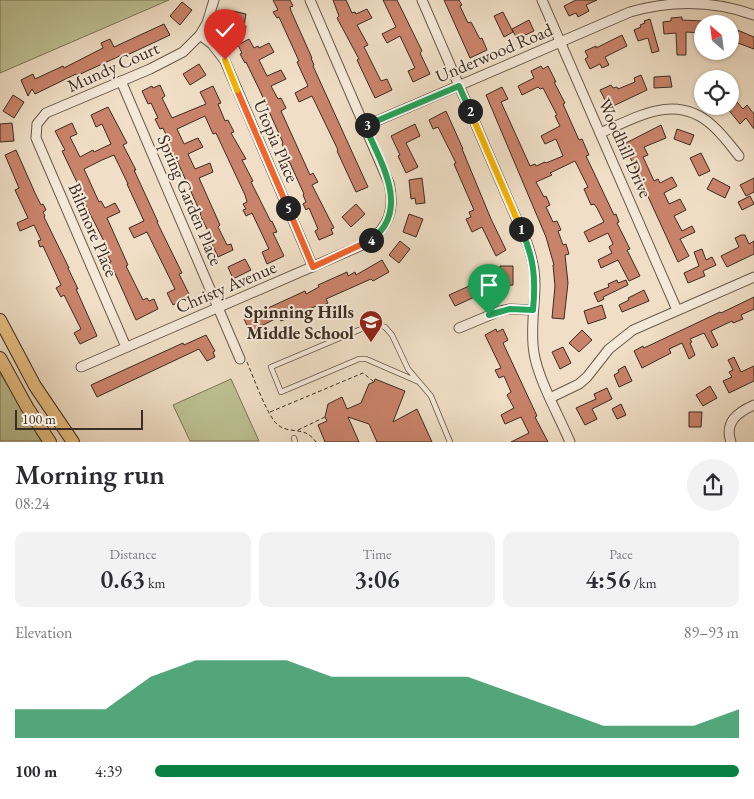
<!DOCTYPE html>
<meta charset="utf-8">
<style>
body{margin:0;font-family:"EB Garamond",serif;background:#f2f2f3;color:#2b2b33;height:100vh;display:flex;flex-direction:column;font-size:19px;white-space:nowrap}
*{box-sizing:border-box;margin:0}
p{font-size:16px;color:#7c7c81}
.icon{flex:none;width:28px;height:28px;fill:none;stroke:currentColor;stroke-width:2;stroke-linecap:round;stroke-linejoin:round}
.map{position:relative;height:442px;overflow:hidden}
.sheet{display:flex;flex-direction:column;background:#fff;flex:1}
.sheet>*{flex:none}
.needle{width:32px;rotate:332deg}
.tools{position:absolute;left:694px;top:15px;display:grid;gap:10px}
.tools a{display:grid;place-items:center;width:45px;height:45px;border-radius:50%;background:#fff;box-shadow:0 1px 4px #0004;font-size:25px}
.scale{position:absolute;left:15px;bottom:12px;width:128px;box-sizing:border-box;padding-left:5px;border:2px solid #3a2c22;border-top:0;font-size:14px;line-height:18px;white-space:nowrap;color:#3a2c22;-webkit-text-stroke:4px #f5eada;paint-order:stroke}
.pin{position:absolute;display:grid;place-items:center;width:42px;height:42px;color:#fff;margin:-51px -21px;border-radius:50% 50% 50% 0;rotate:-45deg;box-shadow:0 0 5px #0007}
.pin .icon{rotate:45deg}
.km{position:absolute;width:25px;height:25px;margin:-12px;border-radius:50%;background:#222;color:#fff;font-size:14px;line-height:25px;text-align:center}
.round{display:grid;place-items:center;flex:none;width:52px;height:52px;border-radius:26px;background:#f2f2f3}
.headline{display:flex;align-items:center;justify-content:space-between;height:85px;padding:0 15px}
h1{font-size:28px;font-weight:600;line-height:38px}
.metrics{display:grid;grid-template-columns:repeat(3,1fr);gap:8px;height:85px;padding:5px 15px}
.metrics div{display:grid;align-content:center;border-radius:10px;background:#f2f2f3;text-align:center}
.metrics b{font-size:25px;font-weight:600}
.metrics small{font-size:14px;font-weight:400}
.metrics p{font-size:14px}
.chart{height:140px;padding:10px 15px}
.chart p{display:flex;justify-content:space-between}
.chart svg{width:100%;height:90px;margin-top:5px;fill:#0b8043;opacity:.7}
ul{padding:0 15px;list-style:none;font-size:16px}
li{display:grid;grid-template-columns:80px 60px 1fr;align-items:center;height:38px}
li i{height:12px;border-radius:6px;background:#0b8043}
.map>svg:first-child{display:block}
.green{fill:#bdc193;stroke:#7c765a}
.building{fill:#ca836b;stroke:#3a2c22}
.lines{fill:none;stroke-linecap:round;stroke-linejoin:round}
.lane-casing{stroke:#68594b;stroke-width:6}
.street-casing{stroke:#68594b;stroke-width:11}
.primary-casing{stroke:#3a2c22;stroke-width:14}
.path{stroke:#3a2c22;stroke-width:1;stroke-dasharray:4 2.5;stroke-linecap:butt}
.lane{stroke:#f5eada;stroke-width:4.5}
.street{stroke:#f5eada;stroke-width:9}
.primary{stroke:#e8c083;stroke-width:12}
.split-1-casing{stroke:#fff;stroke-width:10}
.split-2-casing{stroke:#fff;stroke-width:10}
.split-3-casing{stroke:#fff;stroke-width:10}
.split-4-casing{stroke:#fff;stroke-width:10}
.split-5-casing{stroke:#fff;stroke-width:10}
.split-6-casing{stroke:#fff;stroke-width:10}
.split-7-casing{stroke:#fff;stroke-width:10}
.split-1{stroke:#22a559;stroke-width:6}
.split-2{stroke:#f5b400;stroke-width:6}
.split-3{stroke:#22a559;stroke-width:6}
.split-4{stroke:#22a559;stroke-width:6}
.split-5{stroke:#f0652b;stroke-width:6}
.split-6{stroke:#f0652b;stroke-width:6}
.split-7{stroke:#f5b400;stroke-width:6}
.labels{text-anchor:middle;stroke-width:4;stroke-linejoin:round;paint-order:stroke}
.street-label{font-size:18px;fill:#3a2c22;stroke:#f5eada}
.poi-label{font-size:18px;font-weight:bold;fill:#3a2c22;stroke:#f5eada;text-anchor:end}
</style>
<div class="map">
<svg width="754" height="442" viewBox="0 0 754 442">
<rect width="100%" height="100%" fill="#f0dfc6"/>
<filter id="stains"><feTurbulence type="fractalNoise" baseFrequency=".004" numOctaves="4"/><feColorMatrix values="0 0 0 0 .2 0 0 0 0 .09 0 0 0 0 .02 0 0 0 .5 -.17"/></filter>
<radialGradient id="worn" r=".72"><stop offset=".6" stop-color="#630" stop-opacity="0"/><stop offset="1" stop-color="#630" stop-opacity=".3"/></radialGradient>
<g class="green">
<path d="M0,0H169L0,73Z"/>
<path d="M0,373L41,441H0Z"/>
<path d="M231,379L259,441H190L173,405Z"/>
</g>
<g class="building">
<path d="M273,0H290L293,6L290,7L291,11L312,58H311L314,65L313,66L368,187L356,192L337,151L338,150L312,96L299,102L295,93L308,86L297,62L299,61L279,17L277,18L273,12L278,10Z"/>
<path d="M333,0H346L352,13L355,12L356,14L367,9L372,18L357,25L368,45L364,47L381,81L387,79L392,90L375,98L357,60L359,59L337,18L339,16Z"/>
<path d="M383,0H397L422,51L420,53L430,74L413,82L408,71L415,68L400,36L387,43L382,34L396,27Z"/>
<path d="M444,0H459L462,5L460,6L468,23L471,22L480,39L482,38L487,50L470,58Z"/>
<path d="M576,0H597L586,5L589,11L578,17L576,13L569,16L564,6Z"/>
<path d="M182,2L192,10L180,25L170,16Z"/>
<path d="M233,11L246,14L244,26H246L245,33L228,29Z"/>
<path d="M503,12L513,32L504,37L494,16Z"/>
<path d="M682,17V20L702,21V33L686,32V55H677L676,33L664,34L663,22L671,21V18Z"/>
<path d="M650,19L659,51L652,53L648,38L638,41L634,30L641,27L640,25L645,23L644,21Z"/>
<path d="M529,20L534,31L517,39L512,29Z"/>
<path d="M164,24L170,35L125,56L124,54L76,76V74L35,94L32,89L28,96L21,80L33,74L35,79L63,66L64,68L103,48L101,43L110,39L114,47Z"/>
<path d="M730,27L754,37V49L730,40Z"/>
<path d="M622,35L627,46L605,57L609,65L602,68L600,64L590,69L585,59L588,57L585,51L596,46V48Z"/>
<path d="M249,39L254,48L258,46L259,48L269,43L274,52L259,60L267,76L281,70L286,79L271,86L278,99L281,98L286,108L281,111L310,175L313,173L318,182L312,185L334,228L331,229L333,234L319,240L315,231L318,229L309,208L306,210L303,204L306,202L303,195L304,194L289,161L287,162L282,152L285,151L282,144L283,143L261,93L246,62L245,63L240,54L242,53L238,45Z"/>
<path d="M199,64L206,75L190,85L183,74Z"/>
<path d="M541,66L543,69L548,66L556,82H554L565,103L563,104L579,140L582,139L589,155L586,156L614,215L616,214L619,222L617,223L630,249L627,250L640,276L629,281L618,260L601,268L598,260L612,253L609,247L613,244L608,233L589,242L584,232L604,222L597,208L594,204L591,205L584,189L588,187L575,161L550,173L552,175L536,182L544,197L546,196L550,205L546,207L553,222L557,221L561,230L558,231L563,245L566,244L569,254L565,255L568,283L564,319L552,318L555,286L553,265H554L546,237L486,95L502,87L508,99L501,102L530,166L535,164L536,166L545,162L546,163L563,156L556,139L545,144L541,136L560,126L555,116L557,115L543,88L540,89L538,87L522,95L518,86L534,78L531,71Z"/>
<path d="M641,75L647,90L609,108L600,90L611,85L613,88L617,87L618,89L635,82L634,78Z"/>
<path d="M670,76L672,87L654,88V77Z"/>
<path d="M160,85L165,96L162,98L172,118L206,104L200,92L213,86L221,103L218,104L225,121L228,120L234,132L231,133L246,159L242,160L253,181L251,182L271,222L272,221L277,232L273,233L284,256L267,264L262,252L269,249L252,213L246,216L243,210L246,209L243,204L247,202L245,195L216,133L213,134L205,116L177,129L184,144L198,138L203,147L188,154L195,169L210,163L213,172L199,178L220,225L218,227L227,245L231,244L233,250L218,257L210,240L212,239L200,215L201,214L174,154L172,155L167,144L170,143L163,128L160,129L155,119L158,118L151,103L148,104L142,91L152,86L153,88Z"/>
<path d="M13,95L24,102L14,118L3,111Z"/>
<path d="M736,101L743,109L747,105L754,114V129L746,118L740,124L727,108Z"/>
<path d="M108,107L127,143L123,145L136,170H134L158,222H157L182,273L179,274L190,296L173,305L167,293L175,289L147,232L134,238L129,228L144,221L127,184H128L114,155L102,160L84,169L99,202L101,201L105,208L115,203L120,212L107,218L128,265L126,266L143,300L147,298L149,301L154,299L158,309L136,320L114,271L113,272L109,263L111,262L107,254L110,253L84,202L86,201L62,151L65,150L55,131L72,123L77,134L70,137L80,157L93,150L94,152L111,144L102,124L96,127L91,115Z"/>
<path d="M446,111L463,149H462L491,219L506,250L496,256L482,227L472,232L466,219L471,217L469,212L474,210L454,164L456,163L438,127L433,129L429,120Z"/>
<path d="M12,123L14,141L0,142V124Z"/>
<path d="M415,124L420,136L406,143L418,167L406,173L398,156L400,155L391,136Z"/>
<path d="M661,125L666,138L644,147L648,155L643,157L654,181L658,179L660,183L672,177L677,186L664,193L669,204L680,199L686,210L674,216L682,231L692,226L695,232L680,239L689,256L678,262L624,144Z"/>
<path d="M677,129L694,135L690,145L674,139Z"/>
<path d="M16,150L35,193L41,205L43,204L46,210L43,212L45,216L44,217L69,268H68L78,289H76L97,336L80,344L74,333L81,329L64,295L61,297L56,288L61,285L43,246L40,247L38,241L41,240L34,225L20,231L17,223L28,218L15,190L19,188L5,155Z"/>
<path d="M701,153L710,171L699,176L690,158Z"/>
<path d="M422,178L425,203L416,204L415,198L411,199L409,180Z"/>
<path d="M713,178L730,187L725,198L707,189Z"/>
<path d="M754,178V192L746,196L740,185Z"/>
<path d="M750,196L754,204L742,210L738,202Z"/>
<path d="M356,204L365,214L351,227L342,217Z"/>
<path d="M409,214L423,219L416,237L403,232Z"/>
<path d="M741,235H745L749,244L754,241V254L727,267L721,256L739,247L735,238Z"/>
<path d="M400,241L410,249L399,263L389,255Z"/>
<path d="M702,249L706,260L712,257L716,265L703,271L705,276L688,283L684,273L699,266L694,252Z"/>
<path d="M245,259L251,270L233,279L228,267Z"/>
<path d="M382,260L389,272L373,281L371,279L326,299L328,303L320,307L319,305L281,321L279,317L261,326L264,330L252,336L244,319L305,291L306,294L319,287L318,285L347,272L348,276L355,272L356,275Z"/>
<path d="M500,266H513V285L500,286Z"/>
<path d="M487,278L492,289L455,306L449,295Z"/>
<path d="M617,280L618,283L626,280L628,285L603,297L604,299L598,302L594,293L609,287L608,284Z"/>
<path d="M644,290L649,301L622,312L619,305L629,300L628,298Z"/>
<path d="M754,297V309L741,315L743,319L733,323L732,321L711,331L718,345L712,348L704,333L690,339L692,342L690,343L695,355L689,359L682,343L669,349L671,353L642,368L634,351L643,346L644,348L720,312L721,313Z"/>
<path d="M602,305L606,318L588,324L584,311Z"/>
<path d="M496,329L497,332L503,329L508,340L503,343L537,416L535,417L548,442H511L529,433L521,417L505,424L501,415L514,408L507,395L511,392L504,376L499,378L495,370L501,368L485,335Z"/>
<path d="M582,330L592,340L579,352L569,343Z"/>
<path d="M206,335L215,351L213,352L215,357L207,361L199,349L97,397L91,385L183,343L184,345Z"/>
<path d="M563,347L571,363L560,369L552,352Z"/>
<path d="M734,357L741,372L754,366V381L729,393L723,381L732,377L729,372L733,370L728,360Z"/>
<path d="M625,366L632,381L619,387L614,375L619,372L618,370Z"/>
<path d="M375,379L405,391L393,422L417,409L432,442H377L369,424L348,417L359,442H325L318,425L327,421L325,417L328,404L342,397L347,409L361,403L369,384L374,382Z"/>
<path d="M710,386L717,398L703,406L696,395Z"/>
<path d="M607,388L612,399L592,409L597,419L585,425L576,408L596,399L594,394Z"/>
<path d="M621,404L626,415L617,419L612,409Z"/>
<path d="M689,412H702L701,427H689Z"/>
</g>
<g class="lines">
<g class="lane-casing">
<g id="lane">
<path d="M419,382L366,359H359L281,392L271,367L366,327L376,324L385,327L392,335L408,369L431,396L450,442"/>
<path d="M294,438L295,442"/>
</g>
</g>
<g class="street-casing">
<g id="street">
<path d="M422,0L527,243C532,257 535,270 535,284C535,307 530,330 534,353C538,379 559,416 570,442"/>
<path d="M542,0L677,310"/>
<path d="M200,35L212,44L225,61L313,267"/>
<path d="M121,81L240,359"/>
<path d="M365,126L630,12C672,0 712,0 754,15"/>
<path d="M600,133C638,117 676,92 713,126C723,135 731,146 739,156"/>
<path d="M459,328L500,311L510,309L533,310"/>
<path d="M126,347L36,138L37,124L46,113L150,69L183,52L200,35L207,23L214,0"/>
<path d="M81,367L367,243C389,227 395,209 389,183L310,0"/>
<path d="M550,398L579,384L587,377L609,349L633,330L754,277"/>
<path d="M731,442C724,422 738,412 754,405"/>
</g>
</g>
<g class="primary-casing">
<g id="primary">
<path d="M0,320L35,386L73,442"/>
<path d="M0,358L27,407L50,442"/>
</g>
</g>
<g class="path">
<path d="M247,362C253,376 268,418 278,425C291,435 304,425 316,442"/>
<path d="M270,412L363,373L374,382"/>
<path d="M298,430L325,417"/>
</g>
<use href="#lane" class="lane"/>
<use href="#street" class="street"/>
<use href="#primary" class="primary"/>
</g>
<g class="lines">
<g class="split-1-casing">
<path id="split-1" d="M489,315L510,309L533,310C536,278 534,258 521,229"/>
</g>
<g class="split-2-casing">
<path id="split-2" d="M470,111L521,229"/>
</g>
<g class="split-3-casing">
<path id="split-3" d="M367,125L459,86L470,111"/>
</g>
<g class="split-4-casing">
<path id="split-4" d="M367,125L365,126C380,161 412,210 371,240"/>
</g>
<g class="split-5-casing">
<path id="split-5" d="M288,208L313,267L371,240"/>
</g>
<g class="split-6-casing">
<path id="split-6" d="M237,90L288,208"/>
</g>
<g class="split-7-casing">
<path id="split-7" d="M225,60L237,90"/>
</g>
<use href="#split-1" class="split-1"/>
<use href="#split-2" class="split-2"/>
<use href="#split-3" class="split-3"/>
<use href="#split-4" class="split-4"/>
<use href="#split-5" class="split-5"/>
<use href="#split-6" class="split-6"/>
<use href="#split-7" class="split-7"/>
</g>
<defs>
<g id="school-pin" transform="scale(1.25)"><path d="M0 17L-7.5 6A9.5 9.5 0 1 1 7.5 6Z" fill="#8f2418" stroke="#f5eada"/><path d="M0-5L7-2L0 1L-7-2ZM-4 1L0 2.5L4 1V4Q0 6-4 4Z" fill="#fff"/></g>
</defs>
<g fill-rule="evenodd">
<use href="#school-pin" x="371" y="322"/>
</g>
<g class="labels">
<g class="street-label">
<text transform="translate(494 53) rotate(-23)" y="6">Underwood Road</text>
<text transform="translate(113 67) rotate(-24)" y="6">Mundy Court</text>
<text transform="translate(276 141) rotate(67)" y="6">Utopia Place</text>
<text transform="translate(625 148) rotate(66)" y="6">Woodhill Drive</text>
<text transform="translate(190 200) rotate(67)" y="6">Spring Garden Place</text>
<text transform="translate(93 230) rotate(67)" y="6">Biltmore Place</text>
<text transform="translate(226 287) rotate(-23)" y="6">Christy Avenue</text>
</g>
<g class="poi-label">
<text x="354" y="318">Spinning Hills<tspan x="354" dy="21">Middle School</tspan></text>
</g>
</g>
<rect width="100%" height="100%" filter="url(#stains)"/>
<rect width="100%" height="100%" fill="url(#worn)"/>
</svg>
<div class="tools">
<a><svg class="needle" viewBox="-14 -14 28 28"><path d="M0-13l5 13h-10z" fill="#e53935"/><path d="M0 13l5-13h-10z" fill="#7c7c81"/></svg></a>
<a><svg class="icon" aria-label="locate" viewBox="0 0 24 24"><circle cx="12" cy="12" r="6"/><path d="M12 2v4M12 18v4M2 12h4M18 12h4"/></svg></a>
</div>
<div class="scale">100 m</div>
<div class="pin" style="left:489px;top:315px;background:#1e9e55"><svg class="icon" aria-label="arrive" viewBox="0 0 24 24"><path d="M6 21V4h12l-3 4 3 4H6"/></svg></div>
<div class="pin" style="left:225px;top:60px;background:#d93025"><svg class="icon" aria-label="check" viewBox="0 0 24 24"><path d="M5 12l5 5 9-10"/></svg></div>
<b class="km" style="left:521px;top:229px">1</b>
<b class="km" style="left:470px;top:111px">2</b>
<b class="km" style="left:367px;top:125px">3</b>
<b class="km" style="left:371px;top:240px">4</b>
<b class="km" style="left:288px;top:208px">5</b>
</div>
<section class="sheet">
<div class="headline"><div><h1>Morning run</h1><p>08:24</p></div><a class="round"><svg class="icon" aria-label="share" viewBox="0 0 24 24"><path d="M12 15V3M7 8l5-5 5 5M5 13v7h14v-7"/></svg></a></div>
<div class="metrics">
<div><p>Distance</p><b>0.63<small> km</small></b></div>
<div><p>Time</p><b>3:06</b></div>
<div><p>Pace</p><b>4:56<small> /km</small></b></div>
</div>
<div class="chart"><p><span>Elevation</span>89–93 m</p>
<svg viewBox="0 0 160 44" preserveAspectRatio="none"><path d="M0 44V30L10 30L20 30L30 14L40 6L50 6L60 6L70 14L80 14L90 14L100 14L110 22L120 30L130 38L140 38L150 38L160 30V44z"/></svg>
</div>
<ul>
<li><b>100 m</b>4:39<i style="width:100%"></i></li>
</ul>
</section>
